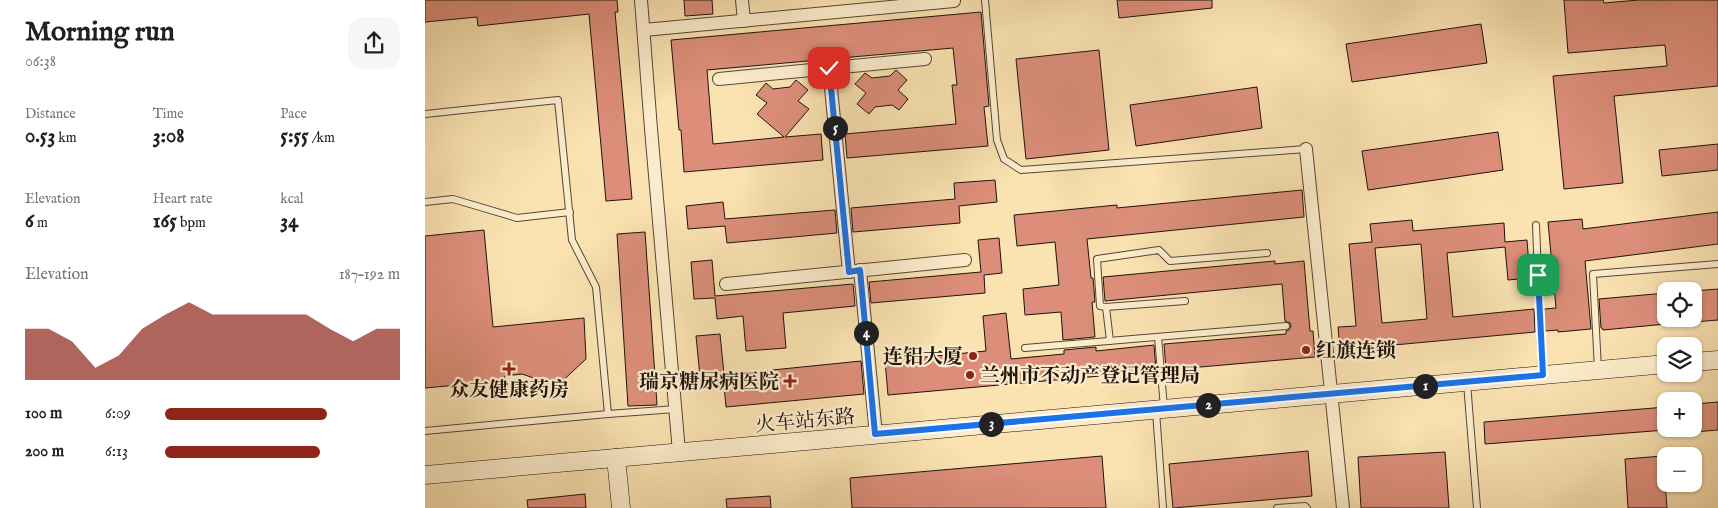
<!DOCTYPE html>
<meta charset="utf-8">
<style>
body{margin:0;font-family:"IM FELL English","Noto Serif SC",serif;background:#f6f6f6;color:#202124;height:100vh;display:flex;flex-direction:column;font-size:19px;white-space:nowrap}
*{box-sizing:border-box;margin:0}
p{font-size:16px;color:#757577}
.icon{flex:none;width:28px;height:28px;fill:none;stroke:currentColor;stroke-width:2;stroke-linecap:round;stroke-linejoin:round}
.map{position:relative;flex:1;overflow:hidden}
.drawer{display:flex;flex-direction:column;background:#fff;width:425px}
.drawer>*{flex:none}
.tools{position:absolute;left:1232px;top:282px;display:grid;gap:10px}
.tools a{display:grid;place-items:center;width:45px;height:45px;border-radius:10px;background:#fff;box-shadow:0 1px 4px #0004;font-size:25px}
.pin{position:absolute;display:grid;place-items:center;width:42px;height:42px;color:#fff;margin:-21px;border-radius:10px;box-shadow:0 2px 8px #0006}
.km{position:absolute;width:25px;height:25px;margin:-12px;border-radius:50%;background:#222;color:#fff;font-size:14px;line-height:25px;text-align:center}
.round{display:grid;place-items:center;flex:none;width:52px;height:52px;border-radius:15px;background:#f6f6f6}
.headline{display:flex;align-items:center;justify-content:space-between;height:85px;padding:0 25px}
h1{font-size:28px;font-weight:700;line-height:38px}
.stats{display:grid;grid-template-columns:repeat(3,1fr);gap:8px;height:85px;padding:5px 25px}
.stats div{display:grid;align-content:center}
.stats b{font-size:21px;font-weight:700}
.stats small{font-size:14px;font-weight:400}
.stats p{font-size:14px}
.chart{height:140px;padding:10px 25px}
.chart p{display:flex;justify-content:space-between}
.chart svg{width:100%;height:90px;margin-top:5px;fill:#8f2418;opacity:.7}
ul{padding:0 25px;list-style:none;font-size:16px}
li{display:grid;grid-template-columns:80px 60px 1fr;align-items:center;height:38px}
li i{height:12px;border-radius:6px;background:#8f2418}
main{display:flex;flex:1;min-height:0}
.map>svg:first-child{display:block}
.building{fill:#dc8e7a;stroke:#1f130d;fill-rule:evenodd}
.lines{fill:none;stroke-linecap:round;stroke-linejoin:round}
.service-casing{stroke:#564736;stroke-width:8}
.minor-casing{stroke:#564736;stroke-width:14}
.secondary-casing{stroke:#1f130d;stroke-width:19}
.service{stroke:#fceccc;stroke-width:6}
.minor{stroke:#fceccc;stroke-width:12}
.secondary{stroke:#fceccc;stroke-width:18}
.route-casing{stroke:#fff;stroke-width:10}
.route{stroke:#1a73e8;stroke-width:6}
.poi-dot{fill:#8f2418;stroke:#fceccc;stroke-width:2}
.labels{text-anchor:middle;stroke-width:4.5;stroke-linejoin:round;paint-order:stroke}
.poi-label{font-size:20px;font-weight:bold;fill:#1f130d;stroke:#fceccc;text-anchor:start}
.street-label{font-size:20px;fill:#1f130d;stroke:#fceccc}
</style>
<main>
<section class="drawer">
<div class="headline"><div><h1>Morning run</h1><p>06:38</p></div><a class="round"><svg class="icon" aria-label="share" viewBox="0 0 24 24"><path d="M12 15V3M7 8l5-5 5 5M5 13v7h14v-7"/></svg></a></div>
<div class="stats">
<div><p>Distance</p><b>0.53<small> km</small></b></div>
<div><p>Time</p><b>3:08</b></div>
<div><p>Pace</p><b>5:55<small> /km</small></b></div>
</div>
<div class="stats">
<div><p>Elevation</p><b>6<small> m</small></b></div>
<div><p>Heart rate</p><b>165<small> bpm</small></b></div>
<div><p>kcal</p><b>34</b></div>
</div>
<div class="chart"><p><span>Elevation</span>187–192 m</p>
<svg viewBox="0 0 160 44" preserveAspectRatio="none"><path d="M0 44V19L10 19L20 25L30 38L40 32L50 19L60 12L70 6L80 12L90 12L100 12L110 12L120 12L130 19L140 25L150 19L160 19V44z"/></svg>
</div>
<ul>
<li><b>100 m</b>6:09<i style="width:69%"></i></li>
<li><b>200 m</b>6:13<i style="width:66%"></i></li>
</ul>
</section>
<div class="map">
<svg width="1293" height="508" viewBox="0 0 1293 508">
<rect width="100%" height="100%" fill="#fae2b1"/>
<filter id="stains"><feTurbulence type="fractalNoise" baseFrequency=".004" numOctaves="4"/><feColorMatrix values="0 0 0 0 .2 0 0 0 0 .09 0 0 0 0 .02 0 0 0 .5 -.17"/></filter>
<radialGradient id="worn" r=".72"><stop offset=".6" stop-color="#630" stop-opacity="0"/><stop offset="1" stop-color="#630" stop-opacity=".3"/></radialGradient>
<g class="building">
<path d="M0,0H192L193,12H190L207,199L181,201L164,14L53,26L52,17L0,22Z"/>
<path d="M259,0H287L288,14L260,16Z"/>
<path d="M692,0H787V8L694,18Z"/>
<path d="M1139,0H1178L1179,3L1214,0H1293V86L1189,96L1198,183L1139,189L1128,76L1242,66L1240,45L1143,53Z"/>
<path d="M556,12L564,106L559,107L563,146L422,158L420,134L531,124L527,85H532L528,48L282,70L288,144L359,137L332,114L342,103L331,95L341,83L348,89L365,87L371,80L383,90L373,101L384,109L360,137L396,134L398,160L259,172L256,130H254L246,40Z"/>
<path d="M1056,24L1062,63L927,82L921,44Z"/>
<path d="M674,50L684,150L601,159L591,59Z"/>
<path d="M471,70L482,80L473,90L483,99L474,110L467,105L450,107L444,114L432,104L441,93L430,84L440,73L447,78L465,76Z"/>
<path d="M832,87L837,128L711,146L705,105Z"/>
<path d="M1073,132L1078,170L943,190L937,151Z"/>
<path d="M1293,144V170L1237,176L1234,150Z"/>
<path d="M570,180L572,202L534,206L535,223L428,232L426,208L530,199L529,183Z"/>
<path d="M877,190L879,217L662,239L666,278H668L670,302H667L670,337L638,340L636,312L600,315L598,289L634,285L630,242L592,246L589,215L692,205V208Z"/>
<path d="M298,202L300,219L410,210L412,233L302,243L300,226L263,229L261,206Z"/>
<path d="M1293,212V244L1160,261L1166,329L1133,332V330L1120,331L1119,309L1131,308L1123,222L1157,219L1158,229Z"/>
<path d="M987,220L988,231L1079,223L1080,242L1102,240L1105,278L1083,280L1080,247L1022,253L1028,317L1109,309L1110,332L915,350L913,327L931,326L924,244L947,242L945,224ZM996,244L1002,319L957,323L950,248Z"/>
<path d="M59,230L68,327L159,318L161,359L132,386L97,374L80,376L79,381L0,388V236Z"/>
<path d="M220,232L232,405L203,406L192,234Z"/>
<path d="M574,238L577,273L559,275L560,293L446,303L444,282L556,272L553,240Z"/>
<path d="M287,260L290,296L428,284L430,306L358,313L361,348L321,351L318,316L292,319L290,298L269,299L266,262Z"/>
<path d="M850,261V264L879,261L885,331H888L890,357L741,370L739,344L861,334V331L864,330L866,326L865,323L860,321L857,284L680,301L678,277Z"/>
<path d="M1293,289V320L1269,322V291Z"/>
<path d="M1241,293V324L1178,330L1177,328H1176L1174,299Z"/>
<path d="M581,313L586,359L639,354V350L671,347V351L729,345L731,371L463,395L460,361L561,351L558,316Z"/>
<path d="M295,334L299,374L275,376L271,336Z"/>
<path d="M436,361L439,394L301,407L298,375Z"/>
<path d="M1293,402V430L1269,432V404Z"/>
<path d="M1241,407V430L1060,444L1059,422Z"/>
<path d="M883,451L887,496L748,508L744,464Z"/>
<path d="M1020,452L1024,508H936L933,457Z"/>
<path d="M677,456L681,508H427L425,478Z"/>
<path d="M1238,456L1242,508H1203L1200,459Z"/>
<path d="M160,494L161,508H103L102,500Z"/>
<path d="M345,496L346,508H302L301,499Z"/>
</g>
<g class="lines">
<g class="service-casing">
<g id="service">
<path d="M560,0L572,140L579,159L596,170L881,149"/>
<path d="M0,114L133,100L147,240L171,287L183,414L251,409"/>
<path d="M0,202L28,199L92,218L145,212"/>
<path d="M1111,225L1117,374"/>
<path d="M760,301L681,307L675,306L672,259L734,250L745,261L842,253"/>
<path d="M681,307L685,341"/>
<path d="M733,337L739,408"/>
<path d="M600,348L861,326"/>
<path d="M1173,369L1168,274L1293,264"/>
<path d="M1042,383L1052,508"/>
<path d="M731,411L738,508"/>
<path d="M0,431L183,414"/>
<path d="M852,508L880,506L882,508"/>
</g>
</g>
<g class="minor-casing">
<g id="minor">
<path d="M216,0L226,129L254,452"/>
<path d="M317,0L319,21"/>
<path d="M219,30L529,1"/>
<path d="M404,68L424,272"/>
<path d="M294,79L500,59"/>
<path d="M881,149L918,508"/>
<path d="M435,270L451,435"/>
<path d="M301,284L540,260"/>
</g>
</g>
<g class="secondary-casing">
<g id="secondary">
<path d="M1269,362L1293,360"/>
<path d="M191,458L196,508"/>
<path d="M0,475L1241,364"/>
</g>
</g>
<use href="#service" class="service"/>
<use href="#minor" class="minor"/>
<use href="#secondary" class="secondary"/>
</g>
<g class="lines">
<g class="route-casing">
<path id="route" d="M404,68L424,272L435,270L450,434L1118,375L1113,275"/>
</g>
<use href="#route" class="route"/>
</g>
<g class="poi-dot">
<circle cx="881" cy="350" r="5"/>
<circle cx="548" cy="356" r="5"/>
<path d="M81.5 361.5h5v5h5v5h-5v5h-5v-5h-5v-5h5z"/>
<circle cx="545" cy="375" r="5"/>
<path d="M362.5 373.5h5v5h5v5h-5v5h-5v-5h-5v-5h5z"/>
</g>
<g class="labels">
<g class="poi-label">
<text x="891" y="357">红旗连锁</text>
<text x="538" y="363" text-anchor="end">连铝大厦</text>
<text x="555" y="382">兰州市不动产登记管理局</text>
<text x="354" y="388" text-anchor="end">瑞京糖尿病医院</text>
<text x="84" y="396" text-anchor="middle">众友健康药房</text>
</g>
<g class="street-label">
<text transform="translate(380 420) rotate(-5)" y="7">火车站东路</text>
</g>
</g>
<rect width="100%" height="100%" filter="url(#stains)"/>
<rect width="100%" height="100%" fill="url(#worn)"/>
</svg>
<div class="tools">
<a><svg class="icon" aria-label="locate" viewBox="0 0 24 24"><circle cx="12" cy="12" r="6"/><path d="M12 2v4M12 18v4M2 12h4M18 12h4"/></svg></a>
<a><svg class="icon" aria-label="layers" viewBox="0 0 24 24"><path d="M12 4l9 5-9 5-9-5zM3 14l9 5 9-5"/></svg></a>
<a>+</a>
<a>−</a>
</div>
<div class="pin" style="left:1113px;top:275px;background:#1e9e55"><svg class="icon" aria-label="arrive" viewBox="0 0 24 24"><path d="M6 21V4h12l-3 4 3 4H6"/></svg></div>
<div class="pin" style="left:404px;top:68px;background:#d93025"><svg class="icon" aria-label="check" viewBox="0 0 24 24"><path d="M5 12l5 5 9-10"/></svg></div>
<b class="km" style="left:1000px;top:386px">1</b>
<b class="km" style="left:783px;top:405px">2</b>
<b class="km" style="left:566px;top:424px">3</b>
<b class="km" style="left:441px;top:333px">4</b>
<b class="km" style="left:410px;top:128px">5</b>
</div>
</main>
